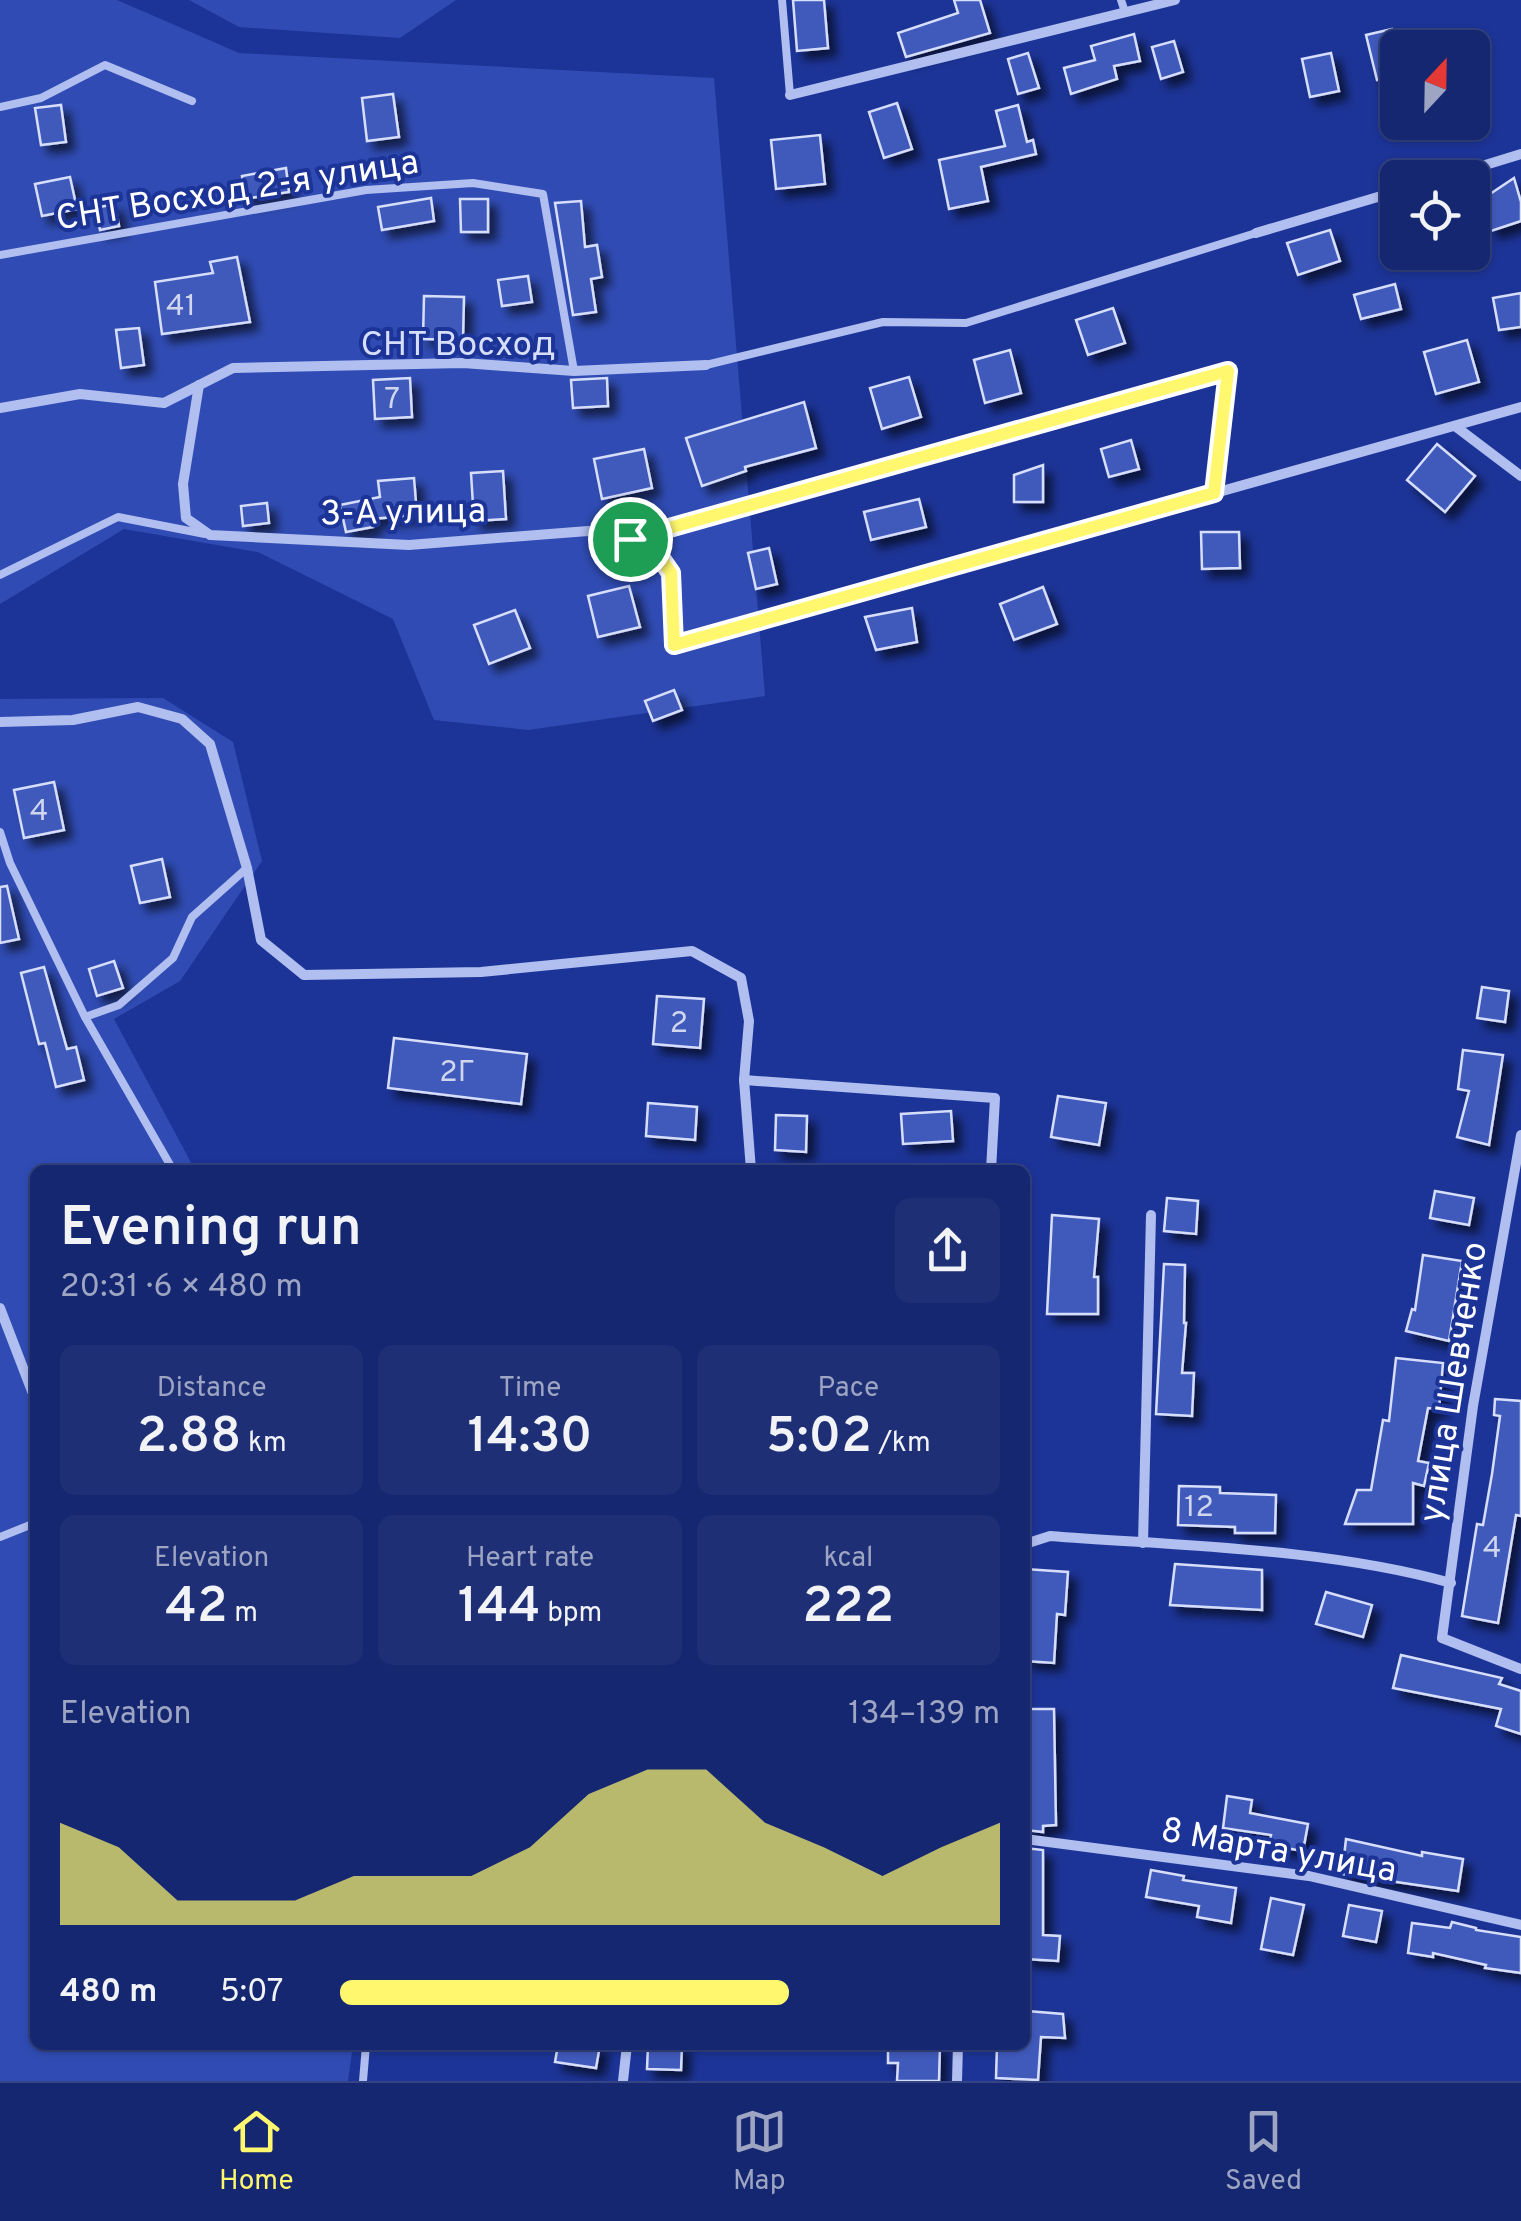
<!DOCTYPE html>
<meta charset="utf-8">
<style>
body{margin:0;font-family:Overpass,sans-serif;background:#1e2f76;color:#f1f3f6;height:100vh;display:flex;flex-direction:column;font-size:38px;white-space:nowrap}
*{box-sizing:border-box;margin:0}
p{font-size:32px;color:#9da5c3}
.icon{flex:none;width:55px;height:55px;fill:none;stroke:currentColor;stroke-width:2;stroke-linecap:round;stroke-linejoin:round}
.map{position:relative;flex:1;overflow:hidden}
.panel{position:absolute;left:30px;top:1165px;width:1000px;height:885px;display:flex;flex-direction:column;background:#152771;border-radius:15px;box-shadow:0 2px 8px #0004,0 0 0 2px #344484}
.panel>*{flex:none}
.needle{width:65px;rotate:22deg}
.controls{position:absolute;left:1380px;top:30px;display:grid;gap:20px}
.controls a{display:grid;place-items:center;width:110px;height:110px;border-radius:15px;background:#152771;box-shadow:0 2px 8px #0004,0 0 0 2px #344484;font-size:50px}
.pin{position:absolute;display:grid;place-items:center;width:85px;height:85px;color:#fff;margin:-42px;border:5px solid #fff;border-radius:50%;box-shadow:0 2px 10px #0007}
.round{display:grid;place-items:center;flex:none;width:105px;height:105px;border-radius:15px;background:#1e2f76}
.summary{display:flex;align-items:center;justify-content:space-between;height:170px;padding:0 30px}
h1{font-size:55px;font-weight:600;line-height:75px}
.metrics{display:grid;grid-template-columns:repeat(3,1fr);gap:15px;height:170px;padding:10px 30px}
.metrics div{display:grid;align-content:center;border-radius:15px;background:#1e2f76;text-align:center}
.metrics b{font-size:50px;font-weight:600}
.metrics small{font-size:28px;font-weight:400}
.metrics p{font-size:28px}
.chart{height:280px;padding:20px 30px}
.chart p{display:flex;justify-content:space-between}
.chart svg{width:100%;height:180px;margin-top:10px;fill:#fff76e;opacity:.7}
ul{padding:0 30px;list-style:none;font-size:32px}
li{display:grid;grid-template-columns:160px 120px 1fr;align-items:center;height:75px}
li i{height:25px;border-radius:12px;background:#fff76e}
.dock{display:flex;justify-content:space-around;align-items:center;height:140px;border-top:2px solid #344484;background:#152771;font-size:28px;color:#9da5c3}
.dock a{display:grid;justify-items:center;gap:5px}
.dock .current{color:#fff76e}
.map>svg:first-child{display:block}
.green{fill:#304cb4}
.building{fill:#405abc;stroke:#d7defb;stroke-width:2.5;filter:url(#shadow)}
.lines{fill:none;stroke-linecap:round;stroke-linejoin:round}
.lane{stroke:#b0bef0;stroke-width:8}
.street{stroke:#b0bef0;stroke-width:10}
.route-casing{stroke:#fff;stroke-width:20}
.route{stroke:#fff76e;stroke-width:12}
.labels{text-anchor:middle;stroke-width:8;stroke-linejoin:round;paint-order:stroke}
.number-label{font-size:30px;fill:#cfd6ee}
.street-label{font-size:35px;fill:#fff;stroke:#1c3497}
.park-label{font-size:35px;fill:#d7defb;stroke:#1c3497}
</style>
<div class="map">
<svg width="1521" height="2081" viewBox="0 0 1521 2081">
<defs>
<filter id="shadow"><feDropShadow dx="8" dy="8" stdDeviation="5" flood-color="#0009"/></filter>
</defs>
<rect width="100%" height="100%" fill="#1c3497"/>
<g class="green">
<path d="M0,0H117L239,53L714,78L765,696L528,730L434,720L393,619L258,552L124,529L0,604Z"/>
<path d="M189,0H456L400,38L239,27Z"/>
<path d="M163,698L233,742L262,861L180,981L114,1019L195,1170H35V2045H353L348,2081H0V699Z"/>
</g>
<g class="building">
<path d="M793,0H824L828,48L797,51Z"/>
<path d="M954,0H980L990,33L906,57L898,33L958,13Z"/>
<path d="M1392,29L1398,50V75L1377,80L1366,35Z"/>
<path d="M1134,34L1140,61L1114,66L1117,79L1071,94L1064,68L1095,60L1091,46Z"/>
<path d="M1174,41L1183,72L1161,79L1152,47Z"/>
<path d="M1028,53L1039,88L1018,94L1008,59Z"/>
<path d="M1331,53L1339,91L1310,97L1302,59Z"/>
<path d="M393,94L399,137L367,141L362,98Z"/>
<path d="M897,103L912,149L884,158L869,112Z"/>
<path d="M61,105L66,142L41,145L35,108Z"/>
<path d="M1018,105L1027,142L1033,140L1036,154L981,167L988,201L949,209L939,160L1005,146L996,111Z"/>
<path d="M820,135L825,184L776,189L771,140Z"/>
<path d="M286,168L289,192L244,199L242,176Z"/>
<path d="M70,177L77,209L42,216L35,184Z"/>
<path d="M1514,178L1521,202V221L1491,231L1481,200Z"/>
<path d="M431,198L434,221L382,230L378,207Z"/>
<path d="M460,199H488V232H461Z"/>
<path d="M581,201L585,247L597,245L602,277L591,279L596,312L573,315L555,203Z"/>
<path d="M115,204L119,226L100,230L95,208Z"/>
<path d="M1330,230L1340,261L1298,275L1287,243Z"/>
<path d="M237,257L250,322L162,334L155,282L213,273L210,262Z"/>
<path d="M528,276L532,302L502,306L498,280Z"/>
<path d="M1395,284L1401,309L1361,319L1354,295Z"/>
<path d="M1521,293V327L1499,330L1493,298Z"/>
<path d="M424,296L464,297L463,340L423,339Z"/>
<path d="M1113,308L1125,343L1088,355L1076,320Z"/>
<path d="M139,328L144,365L121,368L116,330Z"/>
<path d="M1467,340L1479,382L1436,394L1424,352Z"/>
<path d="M1010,350L1021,393L985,403L974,360Z"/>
<path d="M909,377L921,417L882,429L870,388Z"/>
<path d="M410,378L412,417L375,419L373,380Z"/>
<path d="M607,378L608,406L573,408L571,380Z"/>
<path d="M804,402L816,448L745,467L746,471L702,486L686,438Z"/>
<path d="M1131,440L1139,469L1109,477L1101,449Z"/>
<path d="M1437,444L1475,476L1445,512L1407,480Z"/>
<path d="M644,449L652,488L602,499L594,459Z"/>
<path d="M1043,465V502H1014V475Z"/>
<path d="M503,471L506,519L474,521L471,473Z"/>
<path d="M414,478L417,515L372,519L373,527L346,532L340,505L380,497L378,481Z"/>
<path d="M919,499L926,527L871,540L864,512Z"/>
<path d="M267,503L269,523L243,526L241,506Z"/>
<path d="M1201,532H1239L1240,568L1202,569Z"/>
<path d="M769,548L777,584L756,589L748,553Z"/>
<path d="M629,586L640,627L598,637L588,596Z"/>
<path d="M1043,587L1057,624L1014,640L1000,604Z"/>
<path d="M912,608L917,642L876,650L865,617Z"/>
<path d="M515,610L530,648L489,664L474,625Z"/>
<path d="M674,690L682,710L653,721L645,701Z"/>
<path d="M54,782L64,830L24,838L14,790Z"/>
<path d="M162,859L170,897L140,903L131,866Z"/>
<path d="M7,886L19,939L0,943V887Z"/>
<path d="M114,961L123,988L97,996L89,969Z"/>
<path d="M44,967L67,1049L76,1047L84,1080L56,1087L45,1043L39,1044L21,973Z"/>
<path d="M1482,987L1509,991L1505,1022L1477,1018Z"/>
<path d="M657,996L704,999L700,1048L653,1044Z"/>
<path d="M394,1038L527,1054L521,1104L388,1088Z"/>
<path d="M1463,1050L1503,1055L1489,1145L1457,1137L1469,1091L1458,1089Z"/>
<path d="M1058,1096L1106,1103L1099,1145L1051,1137Z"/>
<path d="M648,1103L697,1107L695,1140L646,1136Z"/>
<path d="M951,1111L953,1141L903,1144L901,1114Z"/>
<path d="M776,1115L807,1116L806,1152L775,1150Z"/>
<path d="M1435,1191L1474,1198L1469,1225L1430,1218Z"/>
<path d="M1167,1198L1198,1201L1196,1234L1164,1231Z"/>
<path d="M1052,1215L1099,1219L1094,1277H1098V1314H1047Z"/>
<path d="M1423,1255L1462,1261L1449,1341L1406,1331L1412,1309L1415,1310Z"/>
<path d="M1164,1264L1185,1265L1184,1323H1186L1182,1373H1194L1192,1416L1156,1414Z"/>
<path d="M1396,1358L1443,1363L1439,1409L1428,1408L1418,1461L1429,1463L1424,1486L1413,1483V1524H1345L1357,1490H1371L1383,1420L1389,1421Z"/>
<path d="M1495,1399L1521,1401V1516L1516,1515L1498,1623L1462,1616L1477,1524L1483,1525L1492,1474L1500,1416L1494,1415Z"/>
<path d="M1179,1486L1220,1487V1493L1276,1495L1275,1533H1235V1527L1178,1525Z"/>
<path d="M1175,1564L1262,1570V1610L1170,1605Z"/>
<path d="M1025,1569L1068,1572L1065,1615L1057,1614L1054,1663L1025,1661Z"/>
<path d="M1326,1592L1372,1605L1363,1637L1316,1624Z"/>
<path d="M1401,1655L1502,1678L1499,1684L1521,1691V1734L1496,1726L1501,1709L1393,1688Z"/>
<path d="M1025,1709H1054L1056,1825L1043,1826V1832L1025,1830Z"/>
<path d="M1227,1796L1252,1800L1250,1813L1308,1824L1303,1851L1269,1845L1271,1835L1223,1828Z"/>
<path d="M1346,1839L1422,1856V1852L1463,1859L1458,1891L1342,1874Z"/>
<path d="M1025,1848L1043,1850V1935L1060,1936L1058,1961L1025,1959Z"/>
<path d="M1151,1870L1184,1876L1183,1880L1236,1888L1231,1923L1197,1917L1199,1906L1146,1897Z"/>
<path d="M1271,1898L1304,1905L1293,1955L1261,1949Z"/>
<path d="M1349,1905L1382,1911L1376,1942L1343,1936Z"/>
<path d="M1452,1922L1476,1928V1930L1521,1937V1973L1485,1968L1486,1965L1433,1953V1957L1408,1953L1412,1923L1450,1928Z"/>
<path d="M1027,2011L1063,2014L1065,2038L1041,2037L1038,2080L996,2078L997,2045H1025Z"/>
<path d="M558,2045H600L596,2068L555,2062Z"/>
<path d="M648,2045H682L681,2070L647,2069Z"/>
<path d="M888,2045H940L939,2081H897L898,2063H888Z"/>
</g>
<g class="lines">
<g class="lane">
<path d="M782,0L790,95"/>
<path d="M1121,0L1125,12"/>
<path d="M0,107L41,98L105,65L192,101"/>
<path d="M0,255L366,190L473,183L543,194L574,371"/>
<path d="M706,365L883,322L966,323L1256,233"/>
<path d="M0,575L118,517L205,534"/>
<path d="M0,832L10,863L85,1017L173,1170"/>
<path d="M85,1017L119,1005L173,958L192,917L247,868"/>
<path d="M0,1537L35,1523"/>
<path d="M363,2081L366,2045"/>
</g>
<g class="street">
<path d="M790,95L1175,0"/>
<path d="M1443,178L1521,154"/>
<path d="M1256,233L1398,191"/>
<path d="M199,385L183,484L186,518L210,535L409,545L588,531L650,543L671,573L674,645L1521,407"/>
<path d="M0,408L80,394L164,403L233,368L463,363L574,371L706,365"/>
<path d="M1455,426L1521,476"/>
<path d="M636,537L1228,371L1214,493"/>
<path d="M0,722L73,720L138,707L182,719L210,744L247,868L261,940L304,975L481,972L692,951L741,978L749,1021L744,1080L751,1170"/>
<path d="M744,1080L995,1098L991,1170"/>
<path d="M1521,1135L1473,1406L1442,1638L1521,1669"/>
<path d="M0,1308L35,1399"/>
<path d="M1143,1543L1151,1215"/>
<path d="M1025,1544L1050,1536C1180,1546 1326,1548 1451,1583"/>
<path d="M1025,1839L1309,1876L1521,1925"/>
<path d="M623,2081L627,2045"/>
<path d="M957,2081L958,2045"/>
</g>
</g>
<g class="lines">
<g class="route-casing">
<path id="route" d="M1228,371L1214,493L674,645L671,573L650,543L630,539Z"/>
</g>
<use href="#route" class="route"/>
</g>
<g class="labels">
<g class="number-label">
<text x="181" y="315">41</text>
<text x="392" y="408">7</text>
<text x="39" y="820">4</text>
<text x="679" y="1032">2</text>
<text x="457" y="1081">2Г</text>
<text x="1199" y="1516">12</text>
<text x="1492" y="1557">4</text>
</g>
<g class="street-label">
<text transform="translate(237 189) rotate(-9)" y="12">СНТ Восход 2-я улица</text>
<text transform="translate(403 511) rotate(-1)" y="12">3-А улица</text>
<text transform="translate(1452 1382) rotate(-81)" y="12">улица Шевченко</text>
<text transform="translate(1279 1849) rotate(10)" y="12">8 Марта улица</text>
</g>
<g class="park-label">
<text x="458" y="355">СНТ Восход</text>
</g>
</g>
</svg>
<div class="controls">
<a><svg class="needle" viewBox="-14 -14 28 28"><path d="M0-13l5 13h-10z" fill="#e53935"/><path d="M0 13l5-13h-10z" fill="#9da5c3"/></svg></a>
<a><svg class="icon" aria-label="locate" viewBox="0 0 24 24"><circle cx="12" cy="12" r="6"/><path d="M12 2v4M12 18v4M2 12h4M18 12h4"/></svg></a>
</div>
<div class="pin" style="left:630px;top:539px;background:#1e9e55"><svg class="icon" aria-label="arrive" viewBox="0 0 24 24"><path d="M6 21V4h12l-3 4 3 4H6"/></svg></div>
<section class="panel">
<div class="summary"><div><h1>Evening run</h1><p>20:31 · 6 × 480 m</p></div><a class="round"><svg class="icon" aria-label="share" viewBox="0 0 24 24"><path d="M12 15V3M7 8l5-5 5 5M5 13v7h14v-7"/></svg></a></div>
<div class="metrics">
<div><p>Distance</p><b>2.88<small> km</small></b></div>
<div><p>Time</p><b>14:30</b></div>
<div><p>Pace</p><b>5:02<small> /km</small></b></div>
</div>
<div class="metrics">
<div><p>Elevation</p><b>42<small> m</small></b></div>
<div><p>Heart rate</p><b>144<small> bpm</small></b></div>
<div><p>kcal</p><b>222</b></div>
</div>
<div class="chart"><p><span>Elevation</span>134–139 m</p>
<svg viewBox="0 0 160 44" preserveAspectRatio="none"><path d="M0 44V19L10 25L20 38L30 38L40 38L50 32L60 32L70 32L80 25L90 12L100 6L110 6L120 19L130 25L140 32L150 25L160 19V44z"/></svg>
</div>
<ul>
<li><b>480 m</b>5:07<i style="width:68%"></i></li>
</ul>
</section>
</div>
<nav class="dock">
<a class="current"><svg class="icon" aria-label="home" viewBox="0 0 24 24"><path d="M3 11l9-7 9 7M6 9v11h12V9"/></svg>Home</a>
<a><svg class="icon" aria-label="map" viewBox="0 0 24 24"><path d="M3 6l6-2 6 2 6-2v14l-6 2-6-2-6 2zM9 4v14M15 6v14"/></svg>Map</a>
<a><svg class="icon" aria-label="saved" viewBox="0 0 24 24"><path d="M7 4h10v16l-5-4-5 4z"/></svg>Saved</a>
</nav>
